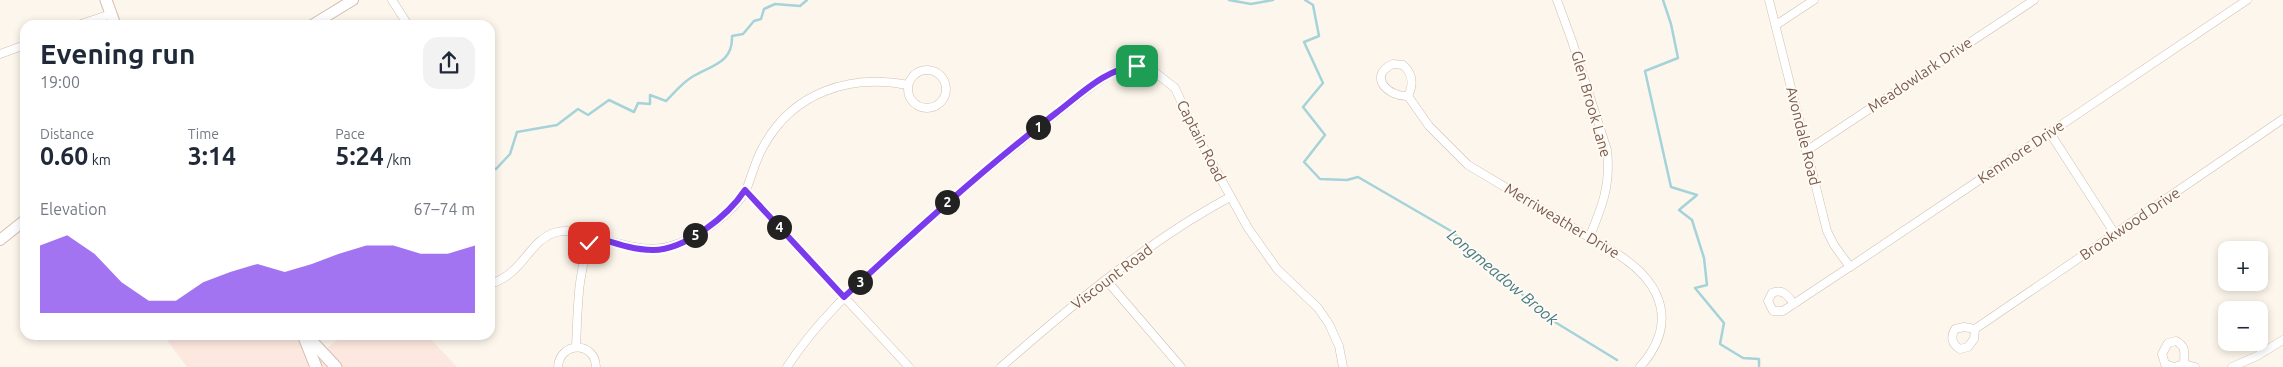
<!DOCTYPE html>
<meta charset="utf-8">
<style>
body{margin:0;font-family:Ubuntu,sans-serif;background:#f2f2f3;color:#1f2937;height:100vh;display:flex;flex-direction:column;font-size:19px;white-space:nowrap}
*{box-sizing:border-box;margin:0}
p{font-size:16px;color:#747a83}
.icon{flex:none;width:28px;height:28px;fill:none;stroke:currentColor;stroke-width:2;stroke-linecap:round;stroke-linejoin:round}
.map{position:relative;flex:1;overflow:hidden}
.details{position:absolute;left:20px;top:20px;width:475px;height:320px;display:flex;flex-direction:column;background:#fff;border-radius:15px;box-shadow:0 2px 8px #0003}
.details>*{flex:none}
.tools{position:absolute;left:2218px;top:241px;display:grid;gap:10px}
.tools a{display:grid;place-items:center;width:50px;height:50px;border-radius:10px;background:#fff;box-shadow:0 2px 8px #0003;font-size:25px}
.pin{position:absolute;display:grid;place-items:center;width:42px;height:42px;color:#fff;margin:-21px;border-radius:10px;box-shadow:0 2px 8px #0006}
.km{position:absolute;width:25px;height:25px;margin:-12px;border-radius:50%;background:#222;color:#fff;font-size:14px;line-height:25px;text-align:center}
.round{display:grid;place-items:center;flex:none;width:52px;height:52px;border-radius:15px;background:#f2f2f3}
.overview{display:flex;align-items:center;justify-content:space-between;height:85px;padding:0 20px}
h1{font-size:28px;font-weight:700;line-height:38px}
.stats{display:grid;grid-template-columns:repeat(3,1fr);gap:8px;height:85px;padding:5px 20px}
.stats div{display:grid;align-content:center}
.stats b{font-size:25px;font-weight:700}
.stats small{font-size:14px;font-weight:400}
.stats p{font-size:14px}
.chart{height:140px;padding:10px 20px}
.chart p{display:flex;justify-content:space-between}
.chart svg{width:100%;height:90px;margin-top:5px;fill:#7c3aed;opacity:.7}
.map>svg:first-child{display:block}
.commercial{fill:#fde8e0}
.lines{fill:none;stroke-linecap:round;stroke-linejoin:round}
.stream{stroke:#a5d3da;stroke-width:2.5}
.minor-casing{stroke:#d1beb0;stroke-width:9}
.tertiary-casing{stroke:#d1beb0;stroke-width:12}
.secondary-casing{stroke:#d6c0b0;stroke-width:13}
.minor{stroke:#fff;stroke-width:8}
.tertiary{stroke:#fff;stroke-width:10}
.secondary{stroke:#fff;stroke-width:11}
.route-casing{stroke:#fff;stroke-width:10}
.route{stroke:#7c3aed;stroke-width:6}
.labels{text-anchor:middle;stroke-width:4;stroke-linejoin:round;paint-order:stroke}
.street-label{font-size:15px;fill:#7a5c4d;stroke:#fffaf3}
.water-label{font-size:16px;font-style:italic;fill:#437c86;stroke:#fffaf3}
</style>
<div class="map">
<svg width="2283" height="367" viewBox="0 0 2283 367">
<rect width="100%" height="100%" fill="#fdf6ec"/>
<path class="commercial" d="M163,335H297L303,346L325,350L343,335H427L457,367H187Z"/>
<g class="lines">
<g class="stream">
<path d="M1229,0L1251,4L1273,0"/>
<path d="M1305,0L1313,5L1319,36L1304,42L1323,83L1303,107L1325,135L1304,162L1320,179L1347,180L1358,177L1451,231L1550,319L1617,360"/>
<path d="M1663,0L1671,24L1678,58L1645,71L1671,187L1697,195L1679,210L1692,220L1704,258L1707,285L1695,288L1724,323L1720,344L1743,358L1759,359V367"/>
<path d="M490,168L496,169L510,154L517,132L557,125L578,109L588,115L609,100L634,112L638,103L650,104V95L666,101C674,93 682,83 692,77C712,65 733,63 732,36L743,34L754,21L761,19L764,9L775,4L800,6L807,0"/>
</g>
<g class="minor-casing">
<g id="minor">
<path d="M392,0L408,25"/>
<path d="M1557,0L1572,41L1607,150C1611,185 1602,207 1589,238"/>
<path d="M1769,0L1827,231L1834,245L1850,267"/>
<path d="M78,25L111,14"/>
<path d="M1776,25L1814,0"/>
<path d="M0,54L25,45"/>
<path d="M1393,64L1403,65C1413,74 1414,84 1408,96C1388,97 1367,76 1393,64Z"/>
<circle cx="927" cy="89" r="19"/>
<path d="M1408,96L1429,126L1468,165L1619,255C1663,284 1678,324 1640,367"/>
<path d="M2050,133L2115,234"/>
<path d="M1806,151L2034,0"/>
<path d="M745,190L909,367"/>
<path d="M1107,281L1181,367"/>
<path d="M490,284C524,274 529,239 557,232C570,229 582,233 594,237C646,251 665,258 712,225C724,216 739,203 746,190C752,176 755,161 763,147C793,92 849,74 908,85"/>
<path d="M1794,304C1788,296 1783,288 1772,293L1768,301L1773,311H1783L1848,268L1850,267L2247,0"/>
<path d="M1975,329L1974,339L1968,347L1960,349C1952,344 1950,337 1955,329L1964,327L1975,329L2283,119"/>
<path d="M576,347C578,308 577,272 592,236"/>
<path d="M2184,364C2184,353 2187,347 2176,341L2168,343L2162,354L2165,364L2174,367L2184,364L2195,367"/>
<path d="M558,367C560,341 595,341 596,367"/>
<path d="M787,367C818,319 861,281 903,242C965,186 1029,134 1096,83L1113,72L1126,67L1142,66L1152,70L1175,88L1195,132L1248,228L1277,269L1318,308L1329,324L1339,346L1343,367"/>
<path d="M1001,367C1071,306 1148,241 1230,197"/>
<path d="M2232,367L2257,356L2283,340"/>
</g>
</g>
<g class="tertiary-casing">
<g id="tertiary">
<path d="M312,25L353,0"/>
<path d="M0,240L25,220"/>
</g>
</g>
<g class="secondary-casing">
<g id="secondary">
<path d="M106,0L115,25"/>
<path d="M306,335L336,367"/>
<path d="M304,337L316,367"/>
</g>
</g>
<use href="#minor" class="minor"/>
<use href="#tertiary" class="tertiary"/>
<use href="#secondary" class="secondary"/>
</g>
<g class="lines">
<g class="route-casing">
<path id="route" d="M589,243L592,236C612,242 632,250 653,250C685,250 728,216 745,190L844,297C913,233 982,170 1056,113C1080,95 1106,68 1137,66"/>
</g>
<use href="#route" class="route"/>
</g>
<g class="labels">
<g class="street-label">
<text transform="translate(1920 75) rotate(-34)" y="5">Meadowlark Drive</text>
<text transform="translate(1591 104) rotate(74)" y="5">Glen Brook Lane</text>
<text transform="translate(1803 136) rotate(76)" y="5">Avondale Road</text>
<text transform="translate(1201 141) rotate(63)" y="5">Captain Road</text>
<text transform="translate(2021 152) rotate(-34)" y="5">Kenmore Drive</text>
<text transform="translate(1562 221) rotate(31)" y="5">Merriweather Drive</text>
<text transform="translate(2130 224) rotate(-34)" y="5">Brookwood Drive</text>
<text transform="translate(1112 277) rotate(-37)" y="5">Viscount Road</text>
</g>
<g class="water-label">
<text transform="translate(1503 277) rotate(40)" y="6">Longmeadow Brook</text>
</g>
</g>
</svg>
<div class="tools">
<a>+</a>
<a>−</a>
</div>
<div class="pin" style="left:1137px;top:66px;background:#1e9e55"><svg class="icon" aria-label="arrive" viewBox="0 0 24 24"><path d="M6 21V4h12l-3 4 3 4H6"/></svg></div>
<div class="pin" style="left:589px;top:243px;background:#d93025"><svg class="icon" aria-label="check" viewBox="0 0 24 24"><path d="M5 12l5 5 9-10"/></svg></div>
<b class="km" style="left:1038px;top:127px">1</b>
<b class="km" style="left:947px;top:202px">2</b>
<b class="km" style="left:860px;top:282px">3</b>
<b class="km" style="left:779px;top:227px">4</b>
<b class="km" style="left:695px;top:235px">5</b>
<section class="details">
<div class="overview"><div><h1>Evening run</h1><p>19:00</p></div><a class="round"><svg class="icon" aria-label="share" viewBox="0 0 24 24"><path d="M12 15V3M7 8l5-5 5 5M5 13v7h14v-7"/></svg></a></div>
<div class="stats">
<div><p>Distance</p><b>0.60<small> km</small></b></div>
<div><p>Time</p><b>3:14</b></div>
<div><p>Pace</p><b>5:24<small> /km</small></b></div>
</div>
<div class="chart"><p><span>Elevation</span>67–74 m</p>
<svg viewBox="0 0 160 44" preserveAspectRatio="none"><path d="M0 44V11L10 6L20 15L30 29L40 38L50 38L60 29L70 24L80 20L90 24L100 20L110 15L120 11L130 11L140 15L150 15L160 11V44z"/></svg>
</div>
</section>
</div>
